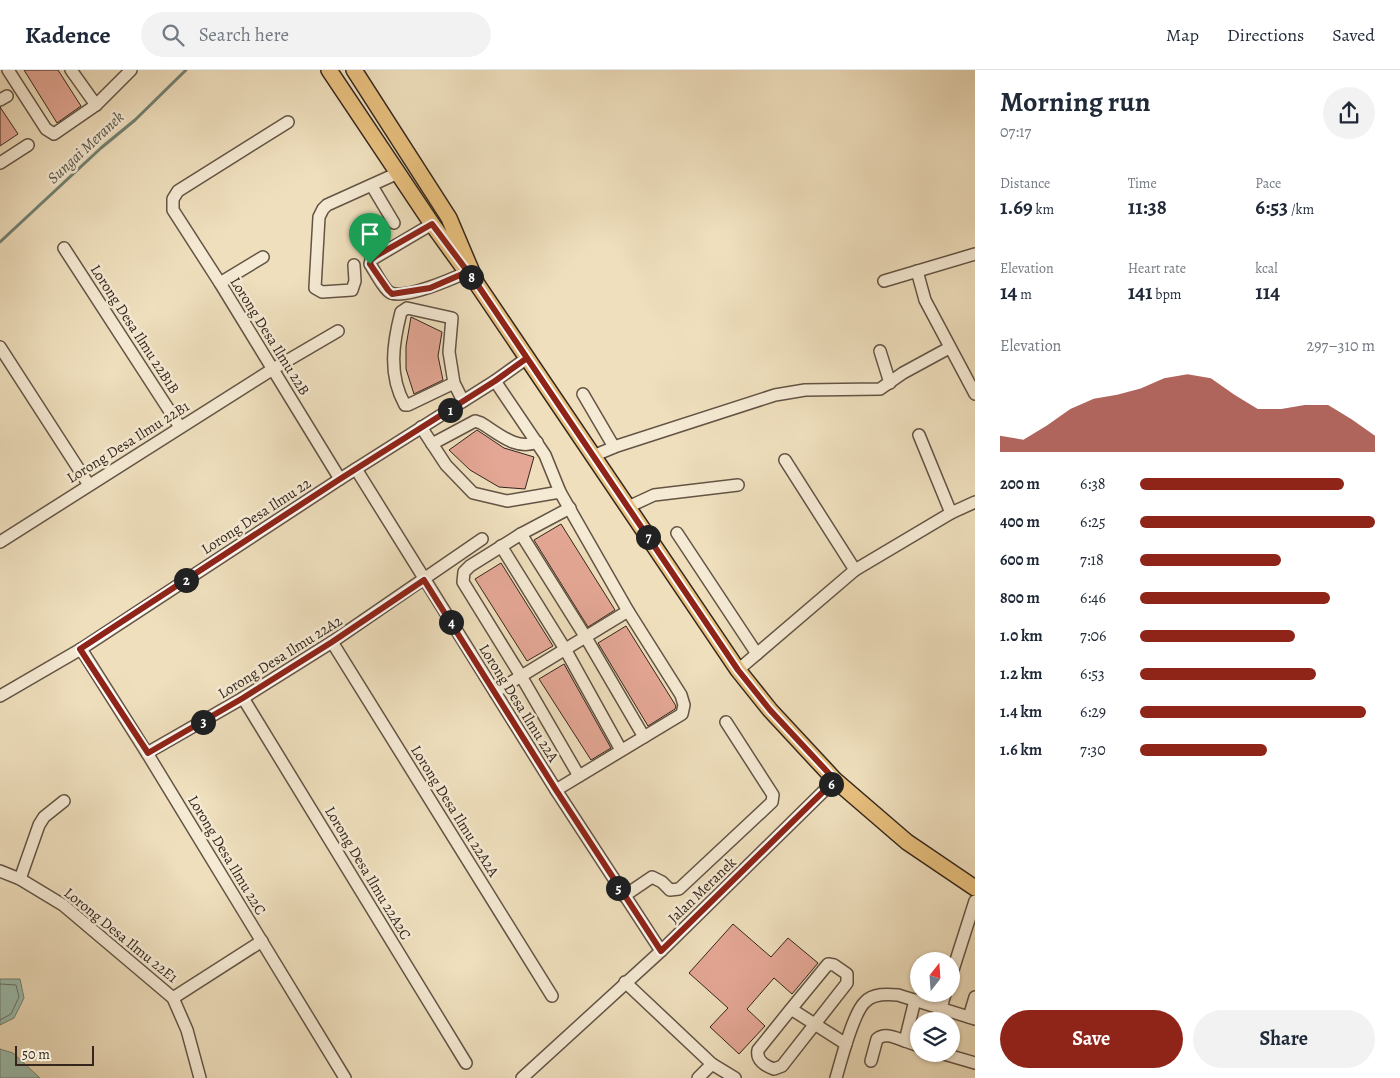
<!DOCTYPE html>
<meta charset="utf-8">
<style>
body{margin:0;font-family:Alegreya,serif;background:#f2f2f3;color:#1f2937;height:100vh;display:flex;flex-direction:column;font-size:19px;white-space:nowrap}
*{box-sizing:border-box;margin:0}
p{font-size:16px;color:#747a83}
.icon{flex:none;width:28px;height:28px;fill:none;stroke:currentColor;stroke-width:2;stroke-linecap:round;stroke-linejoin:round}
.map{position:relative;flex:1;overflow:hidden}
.panel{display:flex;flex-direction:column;background:#fff;width:425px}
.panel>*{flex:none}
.needle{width:32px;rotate:17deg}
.tools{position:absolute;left:910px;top:882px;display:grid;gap:10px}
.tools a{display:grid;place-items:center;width:50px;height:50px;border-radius:50%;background:#fff;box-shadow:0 1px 4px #0004;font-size:25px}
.scale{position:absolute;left:15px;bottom:12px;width:79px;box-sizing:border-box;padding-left:5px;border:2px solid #34261d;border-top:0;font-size:14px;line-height:18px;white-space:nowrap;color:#34261d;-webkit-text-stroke:4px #f5ead4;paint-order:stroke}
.pin{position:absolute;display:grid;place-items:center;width:42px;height:42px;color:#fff;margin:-51px -21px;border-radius:50% 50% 50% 0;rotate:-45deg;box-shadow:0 0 5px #0007}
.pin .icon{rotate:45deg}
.km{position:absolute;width:25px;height:25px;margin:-12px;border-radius:50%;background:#222;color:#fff;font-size:14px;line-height:25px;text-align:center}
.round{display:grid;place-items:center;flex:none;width:52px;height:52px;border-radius:26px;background:#f2f2f3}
.overview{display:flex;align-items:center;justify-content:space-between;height:85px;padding:0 25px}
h1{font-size:28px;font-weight:700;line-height:38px}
.metrics{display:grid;grid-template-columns:repeat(3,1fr);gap:8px;height:85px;padding:5px 25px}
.metrics div{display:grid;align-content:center}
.metrics b{font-size:21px;font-weight:700}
.metrics small{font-size:14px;font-weight:400}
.metrics p{font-size:14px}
.chart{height:140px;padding:10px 25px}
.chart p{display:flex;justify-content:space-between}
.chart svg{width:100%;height:90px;margin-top:5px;fill:#8f2418;opacity:.7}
.primary-button{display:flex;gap:10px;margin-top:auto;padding:10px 25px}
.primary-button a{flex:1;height:58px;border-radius:30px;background:#8f2418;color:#fff;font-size:20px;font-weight:700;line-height:58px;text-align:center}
.primary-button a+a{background:#f2f2f3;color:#1f2937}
ul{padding:0 25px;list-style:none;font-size:16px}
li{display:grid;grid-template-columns:80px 60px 1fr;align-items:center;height:38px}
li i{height:12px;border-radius:6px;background:#8f2418}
header{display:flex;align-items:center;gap:30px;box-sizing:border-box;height:70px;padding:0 25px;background:#fff;border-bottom:1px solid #e0e1e3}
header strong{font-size:24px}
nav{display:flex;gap:28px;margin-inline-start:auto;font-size:18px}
.search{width:350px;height:45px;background:#f2f2f3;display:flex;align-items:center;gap:12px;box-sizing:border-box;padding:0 18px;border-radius:28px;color:#747a83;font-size:19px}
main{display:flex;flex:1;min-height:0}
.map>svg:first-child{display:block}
.water{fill:#9abdad;stroke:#718173}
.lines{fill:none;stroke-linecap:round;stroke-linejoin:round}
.shore{stroke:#677265;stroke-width:1}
.stream{stroke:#718173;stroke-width:3}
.building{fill:#e4a795;stroke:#34261d}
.minor-casing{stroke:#635445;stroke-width:14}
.major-casing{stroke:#34261d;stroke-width:18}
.minor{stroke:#f5ead4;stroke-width:11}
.major{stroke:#e8c07e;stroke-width:15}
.route-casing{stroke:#fff;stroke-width:10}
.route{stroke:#8f2418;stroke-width:6}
.labels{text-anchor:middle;stroke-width:5;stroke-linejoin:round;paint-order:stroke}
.street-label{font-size:15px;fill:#34261d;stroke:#f5ead4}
.water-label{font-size:16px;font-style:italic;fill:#535348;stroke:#f5ead4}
</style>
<header>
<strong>Kadence</strong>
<div class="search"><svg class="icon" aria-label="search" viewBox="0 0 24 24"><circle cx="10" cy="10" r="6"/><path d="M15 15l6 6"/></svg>Search here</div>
<nav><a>Map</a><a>Directions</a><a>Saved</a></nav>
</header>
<main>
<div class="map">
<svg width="975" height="1008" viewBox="0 0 975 1008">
<rect width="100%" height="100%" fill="#efdfbd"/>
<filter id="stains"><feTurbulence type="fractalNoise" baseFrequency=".004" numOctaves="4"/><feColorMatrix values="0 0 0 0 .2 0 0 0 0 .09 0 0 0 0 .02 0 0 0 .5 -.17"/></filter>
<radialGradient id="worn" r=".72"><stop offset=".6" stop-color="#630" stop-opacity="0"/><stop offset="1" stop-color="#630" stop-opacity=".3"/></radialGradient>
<g class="water">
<path d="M0,909H20L24,928L14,948L0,955Z"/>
<path d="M0,979L13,983L40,1008H0Z"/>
</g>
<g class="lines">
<path class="shore" d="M0,914L16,915L19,927L11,944L0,950"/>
<path class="stream" d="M0,172L101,78L135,50L186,0"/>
</g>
<g class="building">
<path d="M24,0H58L81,36L57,53Z"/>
<path d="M0,37L18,64L0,76Z"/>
<path d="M411,247L442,262L438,286L443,310L414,324L406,299V276Z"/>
<path d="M477,360L504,378L534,387L525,419L499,417L470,400L449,380Z"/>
<path d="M561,454L615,540L588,557L534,470Z"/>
<path d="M501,493L553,576L527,591L475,509Z"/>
<path d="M626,556L676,636L675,639L648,656L598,573Z"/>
<path d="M564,594L611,678L591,690L539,609Z"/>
<path d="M733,854L771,887L788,868L818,893L792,924L774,908L747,939L765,956L739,984L710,957L728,938L689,903Z"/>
</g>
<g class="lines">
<g class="minor-casing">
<g id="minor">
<path d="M8,0L46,59L54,64L96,35L131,0"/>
<path d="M71,0L96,35"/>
<path d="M0,30L7,26"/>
<path d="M288,52L178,121L173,129V140L220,213L340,409"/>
<path d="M0,93L28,75"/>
<path d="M372,116L394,153"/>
<path d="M432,154L371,190L370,194C374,200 385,221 391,223C406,229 452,209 467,202"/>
<path d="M64,178L180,357"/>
<path d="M354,195L355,211L352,220L322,222L315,218L319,147L323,139L327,135L398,103"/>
<path d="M917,201L925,230L975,324"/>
<path d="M884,211L975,184"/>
<path d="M220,213L263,187"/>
<path d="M0,277L89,415"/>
<path d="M880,281L890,313"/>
<path d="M495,311L545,385L560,422L628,541L681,625L684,635L682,644L556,720"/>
<path d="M454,313L408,335H405C388,305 393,273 401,242L407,238L452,248L449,282L454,313L463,331"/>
<path d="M583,324L614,377"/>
<path d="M421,357L446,395L473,423L507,431L560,422"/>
<path d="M919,365L951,443"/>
<path d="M432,374L475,351L481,353C498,363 516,381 537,372"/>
<path d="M593,386L617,376L775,325L805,320L880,319L903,303L949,278"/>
<path d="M785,390L855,500"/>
<path d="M356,399L556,720L661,881"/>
<path d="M628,437L654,425L738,415"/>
<path d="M570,438L521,464L470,496L464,502L463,512L521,606L579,706"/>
<path d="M677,463L757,584"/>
<path d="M521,464L585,566L644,667"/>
<path d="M0,472L273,299L338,261"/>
<path d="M501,476L565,579L621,680"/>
<path d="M332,572L552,926"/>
<path d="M81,579L147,683L345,1008"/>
<path d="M738,600L855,500L951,443L975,432"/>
<path d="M495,622L628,541"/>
<path d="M0,626L81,579L340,409L495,311L527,288"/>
<path d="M243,628L466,993"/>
<path d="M147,683L243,628L332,572L482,469"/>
<path d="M0,801L20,809L63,835L173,928L187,960L200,1008"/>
<path d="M20,809L39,755L44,747L64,731"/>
<path d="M624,826L652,807L662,812L670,820L679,819L772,732L773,725L726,652"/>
<path d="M951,906L975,831"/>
<path d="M625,912L712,994L735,1008"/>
<path d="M173,928L262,871"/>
<path d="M915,930L905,971L919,976"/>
<path d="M941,938L945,924"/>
<path d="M791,939L758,980C756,990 765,996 774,999L782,996L847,913V904L834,895L828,894L791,939L846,974"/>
<path d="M969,947L975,927"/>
<path d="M944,984L975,993"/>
<path d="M871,991L877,969C885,962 896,968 905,971"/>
<path d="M522,1008L661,881L835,710"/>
<path d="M698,1008L712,994"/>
<path d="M836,1008C841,991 853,943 865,932C873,923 888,924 898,925L975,949"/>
</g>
</g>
<g class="major-casing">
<g id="major">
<path d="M329,0L432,154L463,197"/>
<path d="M354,0L449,148L477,214L738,600L770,640L835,710L907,772L975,818"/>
</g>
</g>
<use href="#minor" class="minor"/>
<use href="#major" class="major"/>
</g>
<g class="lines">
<g class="route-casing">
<path id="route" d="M370,194L388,220L392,224L430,218L467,202L477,214L527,288L495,311L340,409L80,579L148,683L243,628L332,572L424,510L556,720L661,881L835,710L770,640L738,600L477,214L432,154L376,186L371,190L370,194"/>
</g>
<use href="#route" class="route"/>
</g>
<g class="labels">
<g class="street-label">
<text transform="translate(135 259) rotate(57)" y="5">Lorong Desa Ilmu 22B1B</text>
<text transform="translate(270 266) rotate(58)" y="5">Lorong Desa Ilmu 22B</text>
<text transform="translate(128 372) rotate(-32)" y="5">Lorong Desa Ilmu 22B1</text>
<text transform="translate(256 446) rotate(-33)" y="5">Lorong Desa Ilmu 22</text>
<text transform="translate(280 587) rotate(-32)" y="5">Lorong Desa Ilmu 22A2</text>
<text transform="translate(519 633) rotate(58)" y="5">Lorong Desa Ilmu 22A</text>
<text transform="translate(455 741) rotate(58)" y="5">Lorong Desa Ilmu 22A2A</text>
<text transform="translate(227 785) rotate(59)" y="5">Lorong Desa Ilmu 22C</text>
<text transform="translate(368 803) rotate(59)" y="5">Lorong Desa Ilmu 22A2C</text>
<text transform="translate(702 820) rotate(-44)" y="5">Jalan Meranek</text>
<text transform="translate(121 865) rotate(39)" y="5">Lorong Desa Ilmu 22E1</text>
</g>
<g class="water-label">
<text transform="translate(85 77) rotate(-43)" y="6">Sungai Meranek</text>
</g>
</g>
<rect width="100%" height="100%" filter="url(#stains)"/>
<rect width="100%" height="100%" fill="url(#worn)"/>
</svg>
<div class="tools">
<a><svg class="needle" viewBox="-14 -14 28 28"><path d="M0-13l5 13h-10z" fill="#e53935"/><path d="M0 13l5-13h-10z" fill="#747a83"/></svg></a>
<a><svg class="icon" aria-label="layers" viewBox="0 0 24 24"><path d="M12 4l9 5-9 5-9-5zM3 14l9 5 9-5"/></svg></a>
</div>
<div class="scale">50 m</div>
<div class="pin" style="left:370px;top:194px;background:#1e9e55"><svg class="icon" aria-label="arrive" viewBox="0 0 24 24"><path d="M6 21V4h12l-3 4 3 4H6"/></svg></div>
<b class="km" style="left:450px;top:340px">1</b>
<b class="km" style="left:186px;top:510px">2</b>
<b class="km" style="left:203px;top:652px">3</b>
<b class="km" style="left:451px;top:552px">4</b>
<b class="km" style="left:618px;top:818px">5</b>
<b class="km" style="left:831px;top:714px">6</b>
<b class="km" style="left:648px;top:467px">7</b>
<b class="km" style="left:471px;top:207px">8</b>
</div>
<section class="panel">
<div class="overview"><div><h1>Morning run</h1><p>07:17</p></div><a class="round"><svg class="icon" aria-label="share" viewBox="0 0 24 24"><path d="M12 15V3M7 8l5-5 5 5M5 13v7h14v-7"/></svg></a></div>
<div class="metrics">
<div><p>Distance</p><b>1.69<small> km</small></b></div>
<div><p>Time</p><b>11:38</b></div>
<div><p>Pace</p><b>6:53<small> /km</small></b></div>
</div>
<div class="metrics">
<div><p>Elevation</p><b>14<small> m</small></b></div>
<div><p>Heart rate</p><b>141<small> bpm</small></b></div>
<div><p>kcal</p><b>114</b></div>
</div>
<div class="chart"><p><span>Elevation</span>297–310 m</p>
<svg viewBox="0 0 160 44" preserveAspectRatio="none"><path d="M0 44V36L10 38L20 31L30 23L40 18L50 16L60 13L70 8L80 6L90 8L100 16L110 23L120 23L130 21L140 21L150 28L160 36V44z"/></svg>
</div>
<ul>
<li><b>200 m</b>6:38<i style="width:87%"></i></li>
<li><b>400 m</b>6:25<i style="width:100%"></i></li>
<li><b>600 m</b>7:18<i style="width:60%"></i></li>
<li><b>800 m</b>6:46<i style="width:81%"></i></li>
<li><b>1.0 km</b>7:06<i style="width:66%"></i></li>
<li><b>1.2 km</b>6:53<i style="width:75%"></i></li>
<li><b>1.4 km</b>6:29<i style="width:96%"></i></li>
<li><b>1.6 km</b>7:30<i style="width:54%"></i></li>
</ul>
<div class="primary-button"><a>Save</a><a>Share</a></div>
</section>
</main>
